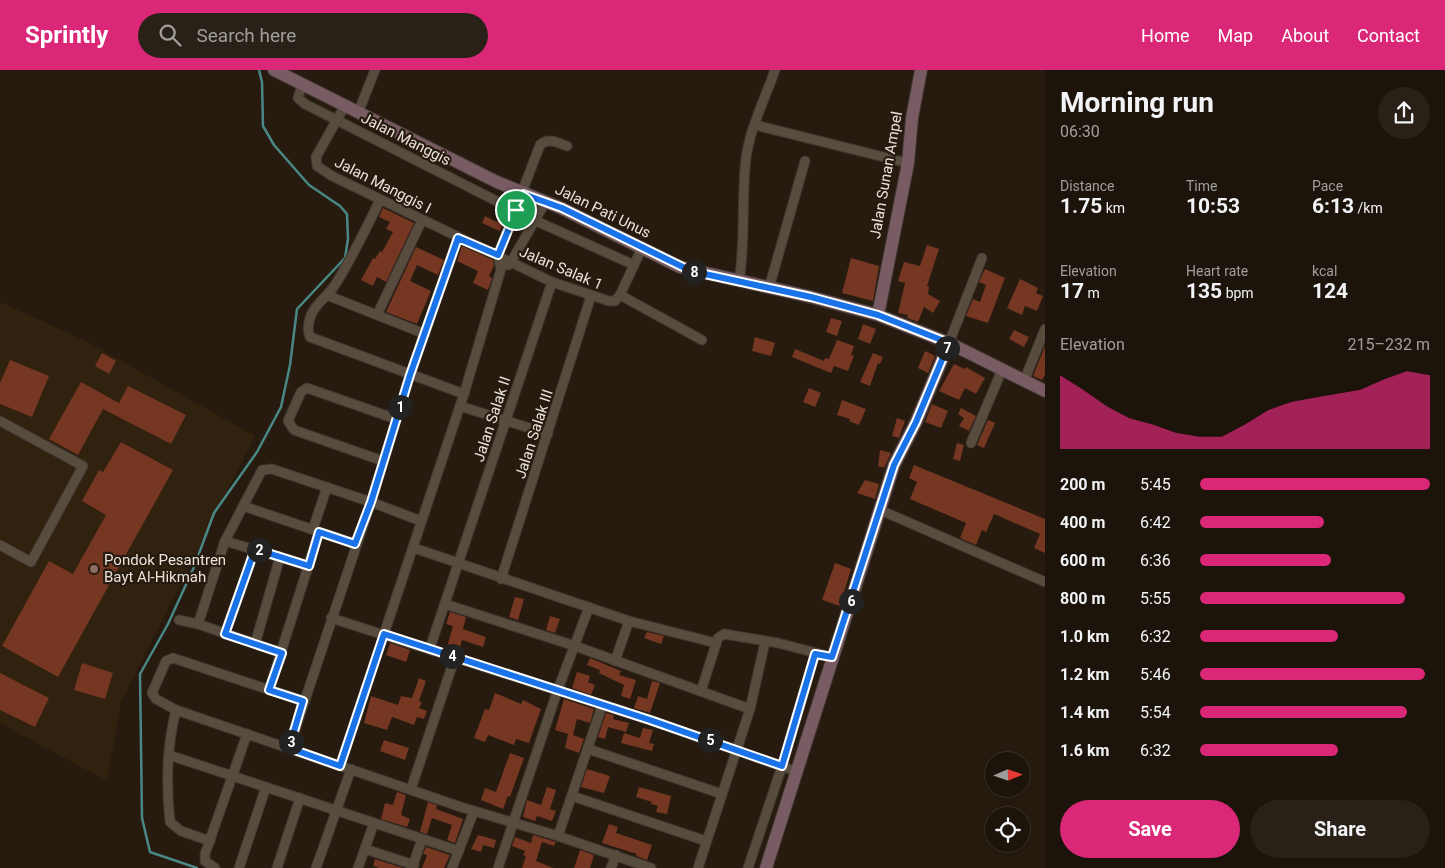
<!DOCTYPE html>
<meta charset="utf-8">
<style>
body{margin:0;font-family:Roboto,sans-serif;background:#292118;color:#f1f3f6;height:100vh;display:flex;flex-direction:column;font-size:19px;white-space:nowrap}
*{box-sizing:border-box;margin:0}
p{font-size:16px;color:#a09e9c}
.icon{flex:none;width:28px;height:28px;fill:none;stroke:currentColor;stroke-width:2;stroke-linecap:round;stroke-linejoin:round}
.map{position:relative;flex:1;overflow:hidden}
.panel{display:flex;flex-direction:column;background:#1c140a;width:400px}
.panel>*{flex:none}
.needle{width:32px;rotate:88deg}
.tools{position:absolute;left:985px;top:682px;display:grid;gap:10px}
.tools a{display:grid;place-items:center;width:45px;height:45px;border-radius:50%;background:#1c140a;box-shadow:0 2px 8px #0003,0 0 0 1px #3a332b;font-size:25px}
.pin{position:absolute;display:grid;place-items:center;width:42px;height:42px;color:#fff;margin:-21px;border:2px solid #fff;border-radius:50%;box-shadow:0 1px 5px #0007}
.km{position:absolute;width:25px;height:25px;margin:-12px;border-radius:50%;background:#222;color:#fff;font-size:14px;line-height:25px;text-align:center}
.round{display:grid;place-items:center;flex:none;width:52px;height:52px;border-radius:26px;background:#292118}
.headline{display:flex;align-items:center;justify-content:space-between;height:85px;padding:0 15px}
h1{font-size:28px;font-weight:700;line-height:38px}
.metrics{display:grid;grid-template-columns:repeat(3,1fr);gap:8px;height:85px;padding:5px 15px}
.metrics div{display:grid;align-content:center}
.metrics b{font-size:21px;font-weight:700}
.metrics small{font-size:14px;font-weight:400}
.metrics p{font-size:14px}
.chart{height:140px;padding:10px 15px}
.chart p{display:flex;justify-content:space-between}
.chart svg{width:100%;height:90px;margin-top:5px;fill:#db2777;opacity:.7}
.button{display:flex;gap:10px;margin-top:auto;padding:10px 15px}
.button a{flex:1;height:58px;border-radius:30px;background:#db2777;color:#fff;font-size:20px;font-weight:700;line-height:58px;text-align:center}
.button a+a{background:#292118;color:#f1f3f6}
ul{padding:0 15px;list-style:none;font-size:16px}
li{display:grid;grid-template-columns:80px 60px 1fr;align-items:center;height:38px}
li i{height:12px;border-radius:6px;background:#db2777}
header{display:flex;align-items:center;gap:30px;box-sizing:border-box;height:70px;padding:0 25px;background:#db2777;color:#fff}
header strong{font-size:24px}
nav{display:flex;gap:28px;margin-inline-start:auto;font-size:18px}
.search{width:350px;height:45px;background:#292118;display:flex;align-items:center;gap:12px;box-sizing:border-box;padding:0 18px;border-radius:28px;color:#a09e9c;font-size:19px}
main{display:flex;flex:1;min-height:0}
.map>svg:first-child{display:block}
.built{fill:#30220e}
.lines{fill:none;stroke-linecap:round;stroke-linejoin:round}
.stream{stroke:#498886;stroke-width:2.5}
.building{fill:#753622}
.minor-casing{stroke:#3e3630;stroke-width:11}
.secondary-casing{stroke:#3e3630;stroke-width:14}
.minor{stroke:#574c3d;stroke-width:9}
.secondary{stroke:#795b63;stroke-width:12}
.route-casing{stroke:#fff;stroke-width:10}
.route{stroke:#1a73e8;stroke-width:6}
.education-dot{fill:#8d6e63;stroke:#261b0e;stroke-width:2}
.labels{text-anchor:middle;stroke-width:4.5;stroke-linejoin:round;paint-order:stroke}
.street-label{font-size:15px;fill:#e9e2d9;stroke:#261b0e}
.poi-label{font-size:15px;fill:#e9e2d9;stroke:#261b0e;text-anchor:start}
</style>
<header>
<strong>Sprintly</strong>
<div class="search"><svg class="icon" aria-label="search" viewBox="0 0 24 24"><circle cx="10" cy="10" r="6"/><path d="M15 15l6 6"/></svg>Search here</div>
<nav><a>Home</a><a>Map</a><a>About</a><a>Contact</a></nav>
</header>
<main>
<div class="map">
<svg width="1045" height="798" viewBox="0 0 1045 798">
<rect width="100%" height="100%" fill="#261b0e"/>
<path class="built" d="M0,232L86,271L255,366L121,632L107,711L0,653Z"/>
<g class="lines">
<path class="stream" d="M197,798L150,782L142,748L140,604L168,554L194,497L214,443L257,382L281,337L290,295L297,239L345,188L348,169L347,144L340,136L309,115L274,75L263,56L262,12L259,0"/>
</g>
<g class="building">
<path d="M383,138L414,153L386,212L377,207L373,216L361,210L373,188L375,189L380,181L382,182L393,162L386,159L390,152L379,147Z"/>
<path d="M501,142L507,145L500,161L482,153L485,146L497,152Z"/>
<path d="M927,175L939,179L927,216L929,217L928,224L940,231L933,243L924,237L918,252L907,248L908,245L898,243L905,213L898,211L904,192L920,196Z"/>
<path d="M462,176L493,190L494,196L489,206L492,208L488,220L473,213L478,201L457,191Z"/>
<path d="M416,177L444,190L438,205L417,195L410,211L431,221L417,254L386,242Z"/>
<path d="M851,188L879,196L873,231L842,223Z"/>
<path d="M985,199L1005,208L988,253L966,246L973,229L980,232L986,215L979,212Z"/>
<path d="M1020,209L1038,218L1036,223L1043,226L1037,241L1025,236L1022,245L1007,238Z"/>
<path d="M831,248L842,251L837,266L826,262Z"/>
<path d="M863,254L876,259L870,274L858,269Z"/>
<path d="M1014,260L1029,267L1024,277L1009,269Z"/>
<path d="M755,267L775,273L771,286L752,281Z"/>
<path d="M837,270L854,276L851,285L854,286L848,301L834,296L831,303L792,287L795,279L824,291L825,288L829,289Z"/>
<path d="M1045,276V305L1042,310L1033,306Z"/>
<path d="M925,281L935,286L928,303L918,298Z"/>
<path d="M102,283L116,291L109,304L95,296Z"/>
<path d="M873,283L883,287L880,294L878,293L870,316L860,312Z"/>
<path d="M10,290L49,306L32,347L0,334V313Z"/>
<path d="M954,294L965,299L966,297L985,308L976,324L965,318L959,330L939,321Z"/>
<path d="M81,312L119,333L128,316L186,345L171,374L103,339L78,385L49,369Z"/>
<path d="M809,318L821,323L815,337L803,332Z"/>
<path d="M842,330L866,339L859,355L849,351L850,349L837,345Z"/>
<path d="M932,334L948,341L941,358L925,352Z"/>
<path d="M961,338L976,346L969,361L959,356L964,348L958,344Z"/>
<path d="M897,348L905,351L899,368L892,366Z"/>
<path d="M988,350L995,353L984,378L977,375Z"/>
<path d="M121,372L173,400L58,607L2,576L49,491L73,504L106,445L82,431L99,400L103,402Z"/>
<path d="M957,373L964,375L960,391L953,389Z"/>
<path d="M880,380L891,383L884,398L878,396Z"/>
<path d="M914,395L1045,449V483L1034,478L1040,464L994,444L986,462L982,460L976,475L960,468L966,453L910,429L917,412L909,408Z"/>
<path d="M865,410L879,414L875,429L857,423Z"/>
<path d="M835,493L851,499L840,536L822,530Z"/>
<path d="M515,527L524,529L518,550L509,547Z"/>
<path d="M450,542L466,547L463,559L486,567L483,577L462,570L459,581L447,577L453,556L446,554Z"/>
<path d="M550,546L560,549L555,563L546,560Z"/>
<path d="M647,562L664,566L661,574L644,568Z"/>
<path d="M390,573L410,580L406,592L386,585Z"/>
<path d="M590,588L621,601L619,605L636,610L630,629L621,626L624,615L599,603L600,600L587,595Z"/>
<path d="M82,593L113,603L105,629L74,620Z"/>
<path d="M577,602L590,606L588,612L595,615L591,625L572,618Z"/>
<path d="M0,603L49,628L35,657L0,640Z"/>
<path d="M419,608L426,611L419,631L422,632L419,638L427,641L424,649L417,647L414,655L392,647L387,660L364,653L371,626L398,635L401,626L412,628Z"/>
<path d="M652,611L660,613L650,643L634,638L638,626L647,629Z"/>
<path d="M495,623L521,634L523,630L541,639L529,673L516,669L514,675L488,665L485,672L474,668L485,639L489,640Z"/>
<path d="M564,629L594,639L590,653L577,649L573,665L584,669L579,683L565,678L568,664L555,660Z"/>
<path d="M606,643L614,645L613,649L629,653L626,662L608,657L605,669L598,667Z"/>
<path d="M643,658L653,660L649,673L654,674L652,681L621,673L624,663L640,668Z"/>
<path d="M384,670L409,678L405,690L380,681Z"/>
<path d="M510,683L524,688L510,727L508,726L503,739L481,730L485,718L496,722Z"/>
<path d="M587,699L610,706L604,723L581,717Z"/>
<path d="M547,717L556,720L550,739L556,741L552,751L537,746L535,751L523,747L527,730L541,735Z"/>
<path d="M639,717L671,726L667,744L656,742L658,736L651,734L652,732L636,727Z"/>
<path d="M397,722L406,725L401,745L410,749L407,757L381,749L385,733L393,735Z"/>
<path d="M428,732L437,735L436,739L463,749L455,773L447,770L452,755L432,748L427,764L420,762Z"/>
<path d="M609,754L618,757L616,763L652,775L647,790L636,786L637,784L602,773Z"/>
<path d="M478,765L496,770L494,778L483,775L481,782L471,779Z"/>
<path d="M533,765L556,772L554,776L542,772L536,791L553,798H522L526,786L523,785L525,781L512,776L515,767L531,773Z"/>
<path d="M426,777L450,785L444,798H422L427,785L423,784Z"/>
<path d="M580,780L594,785L590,798H574Z"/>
<path d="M375,789L403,798H379L373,796Z"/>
</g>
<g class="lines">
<g class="minor-casing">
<g id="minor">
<path d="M302,15L298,28L305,34L534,150L634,195"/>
<path d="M344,37L316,87L317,96L332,106L552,212L609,231H615L620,225L642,178"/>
<path d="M358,43L375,0"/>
<path d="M755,55L908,93"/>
<path d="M380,130C366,159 352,188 335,215C328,226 316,233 311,245C308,253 307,260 310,267L464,324"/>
<path d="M508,195L511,192L546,131"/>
<path d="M739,211C746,170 741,129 746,88C750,58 765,29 775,0"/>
<path d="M769,218L805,91"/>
<path d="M620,225L702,270"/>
<path d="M329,226L425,264"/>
<path d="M377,245L422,150"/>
<path d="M949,273L982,188"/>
<path d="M1024,311L1045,259"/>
<path d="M460,336L548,364"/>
<path d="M0,351L83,396L31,492L0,475"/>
<path d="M971,373L1002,300"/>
<path d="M383,391L294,360L288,351L301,322L307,318L396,349"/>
<path d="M243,436L355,474"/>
<path d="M880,440L1045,512"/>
<path d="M313,459L327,417"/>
<path d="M225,471L309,496"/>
<path d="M414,478L629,551L716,573"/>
<path d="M501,509L591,226"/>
<path d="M445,534L575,576L750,639"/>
<path d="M331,548L650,650L798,702"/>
<path d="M179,550L198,554L282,583"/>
<path d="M198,554L225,471L262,400L272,399L371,432L421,451"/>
<path d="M225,564L255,479"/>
<path d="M255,574L280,487"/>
<path d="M430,578L552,212"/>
<path d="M615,591L629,551"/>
<path d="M269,620L319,462"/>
<path d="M701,621L718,568L724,564L778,573L832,587"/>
<path d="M303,631L173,588L166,591L152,623L156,629L176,640L461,737L558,766L651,798"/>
<path d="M176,640C167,675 166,715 170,752L181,761L210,771"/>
<path d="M289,678L371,432L410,305L458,168"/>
<path d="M588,679L722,724"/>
<path d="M169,685L459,781"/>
<path d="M340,696L464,324L501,199L498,185L540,75C548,67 558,73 567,76"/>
<path d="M411,719L455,587"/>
<path d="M572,726L706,771"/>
<path d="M558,766L602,636"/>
<path d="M365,779L414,795"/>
<path d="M215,798L205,791V784L247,664"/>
<path d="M239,798L266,717"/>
<path d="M277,798L300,728"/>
<path d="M316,798L351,699"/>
<path d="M358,798L374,753"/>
<path d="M412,798L422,769"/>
<path d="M452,798L474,741"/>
<path d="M498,798L557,622L589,537"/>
<path d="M611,798L616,785"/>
<path d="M698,798L750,639L765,572"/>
<path d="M748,798L782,696L815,584"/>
</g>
</g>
<g class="secondary-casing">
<g id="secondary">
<path d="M274,0L497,112L561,138L680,197L811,227L878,245L949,273L1045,321"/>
<path d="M878,245L908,93L912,48L921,0"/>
<path d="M766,798L894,395L916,352L949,273"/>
</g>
</g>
<use href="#minor" class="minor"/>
<use href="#secondary" class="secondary"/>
</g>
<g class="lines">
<g class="route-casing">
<path id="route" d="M523,124L562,138L691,201L811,227L878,245L949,273L916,352L894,395L832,587L815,584L782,696L650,650L384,564L340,696L289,678L303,631L269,620L282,583L225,564L255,479L309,496L319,462L355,474L371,432L410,305L458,168L498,185Z"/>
</g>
<use href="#route" class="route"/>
</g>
<circle class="education-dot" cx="94" cy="499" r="5"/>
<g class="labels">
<g class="street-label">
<text transform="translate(406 69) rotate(27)" y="5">Jalan Manggis</text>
<text transform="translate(886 105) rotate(-80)" y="5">Jalan Sunan Ampel</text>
<text transform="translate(383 115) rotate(27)" y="5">Jalan Manggis I</text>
<text transform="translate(603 141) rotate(26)" y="5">Jalan Pati Unus</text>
<text transform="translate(561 198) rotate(23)" y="5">Jalan Salak 1</text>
<text transform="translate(492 349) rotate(-72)" y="5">Jalan Salak II</text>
<text transform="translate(534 364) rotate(-72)" y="5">Jalan Salak III</text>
</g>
<g class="poi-label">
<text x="104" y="495">Pondok Pesantren<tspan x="104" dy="17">Bayt Al-Hikmah</tspan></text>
</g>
</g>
</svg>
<div class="tools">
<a><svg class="needle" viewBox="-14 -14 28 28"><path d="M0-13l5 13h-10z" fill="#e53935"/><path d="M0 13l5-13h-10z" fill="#a09e9c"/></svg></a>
<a><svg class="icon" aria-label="locate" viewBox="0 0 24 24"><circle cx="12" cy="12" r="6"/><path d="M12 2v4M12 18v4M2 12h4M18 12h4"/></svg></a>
</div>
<div class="pin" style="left:516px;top:140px;background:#1e9e55"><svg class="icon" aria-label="arrive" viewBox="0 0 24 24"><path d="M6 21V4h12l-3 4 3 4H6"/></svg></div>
<b class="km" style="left:400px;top:337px">1</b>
<b class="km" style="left:259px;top:480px">2</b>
<b class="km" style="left:291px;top:672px">3</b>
<b class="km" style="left:452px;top:586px">4</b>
<b class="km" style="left:710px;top:670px">5</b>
<b class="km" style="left:851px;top:531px">6</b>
<b class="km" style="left:947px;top:278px">7</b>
<b class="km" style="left:694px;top:202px">8</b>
</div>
<section class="panel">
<div class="headline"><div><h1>Morning run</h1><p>06:30</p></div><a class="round"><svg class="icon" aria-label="share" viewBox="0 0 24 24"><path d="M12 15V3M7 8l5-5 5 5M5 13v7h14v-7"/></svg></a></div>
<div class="metrics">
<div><p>Distance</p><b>1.75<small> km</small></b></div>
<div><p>Time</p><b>10:53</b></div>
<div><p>Pace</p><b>6:13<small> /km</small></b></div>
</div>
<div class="metrics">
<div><p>Elevation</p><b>17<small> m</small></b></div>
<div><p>Heart rate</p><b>135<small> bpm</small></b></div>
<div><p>kcal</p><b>124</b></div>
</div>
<div class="chart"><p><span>Elevation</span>215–232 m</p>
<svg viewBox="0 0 160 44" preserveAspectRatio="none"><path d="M0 44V8L10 15L20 23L30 29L40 32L50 36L60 38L70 38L80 32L90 25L100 21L110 19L120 17L130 15L140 10L150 6L160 8V44z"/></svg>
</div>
<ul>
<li><b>200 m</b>5:45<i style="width:100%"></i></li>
<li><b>400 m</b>6:42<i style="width:54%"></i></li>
<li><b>600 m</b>6:36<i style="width:57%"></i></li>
<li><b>800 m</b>5:55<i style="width:89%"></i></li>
<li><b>1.0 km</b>6:32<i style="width:60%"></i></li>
<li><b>1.2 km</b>5:46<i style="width:98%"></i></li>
<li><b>1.4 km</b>5:54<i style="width:90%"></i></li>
<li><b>1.6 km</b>6:32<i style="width:60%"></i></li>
</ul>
<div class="button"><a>Save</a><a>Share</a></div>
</section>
</main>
